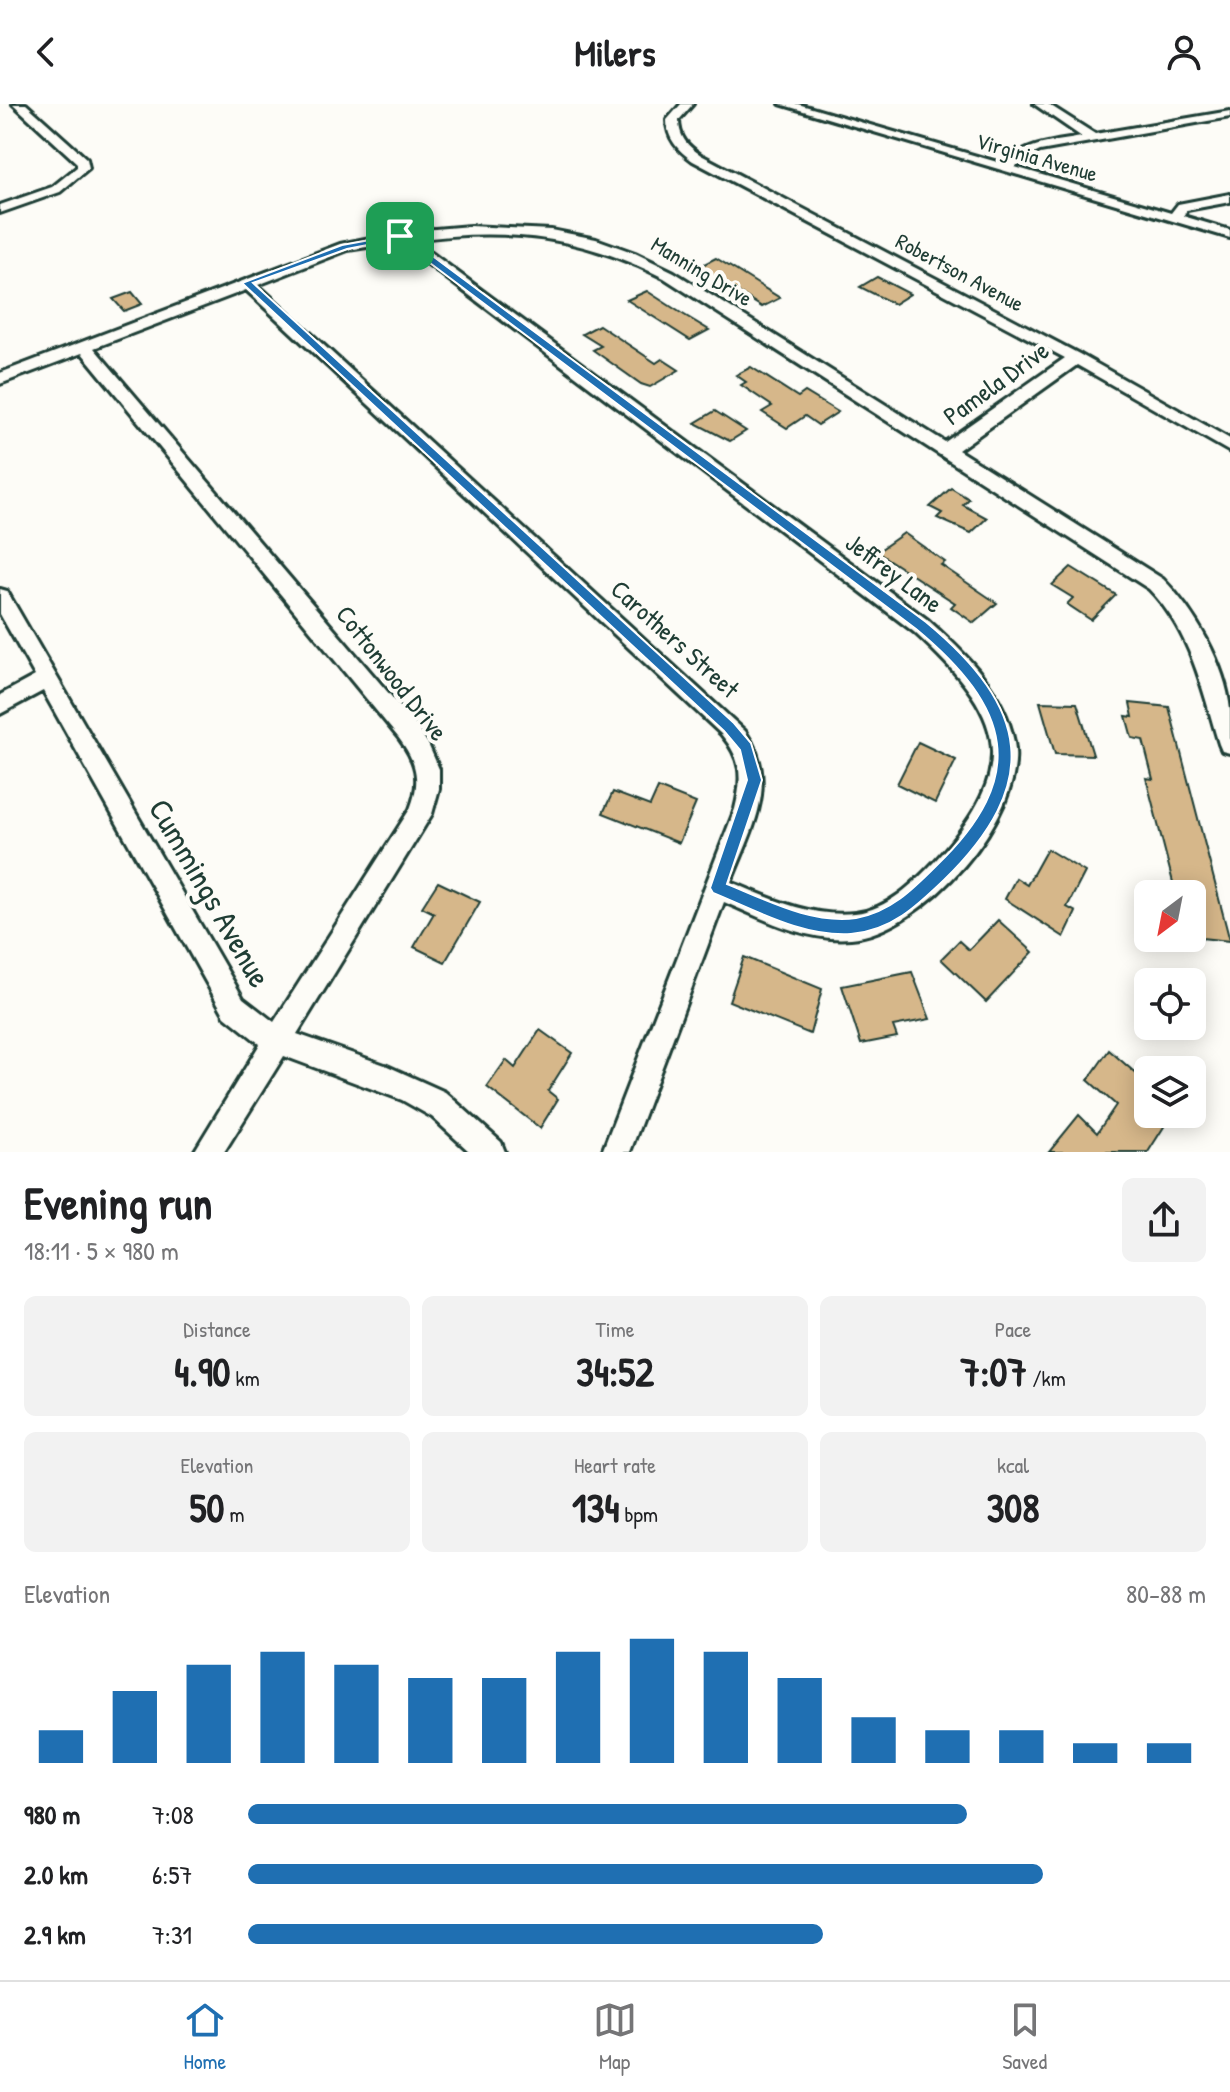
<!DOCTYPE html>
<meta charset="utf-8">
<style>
body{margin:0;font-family:"Patrick Hand",sans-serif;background:#f2f2f2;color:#202124;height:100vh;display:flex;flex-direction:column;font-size:30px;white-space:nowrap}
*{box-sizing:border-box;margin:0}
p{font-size:26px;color:#757577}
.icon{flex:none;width:44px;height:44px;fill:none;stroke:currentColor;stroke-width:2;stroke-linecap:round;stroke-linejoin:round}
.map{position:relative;height:1048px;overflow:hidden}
.panel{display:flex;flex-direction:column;background:#fff;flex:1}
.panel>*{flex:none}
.needle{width:52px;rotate:212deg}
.tools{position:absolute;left:1134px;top:776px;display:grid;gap:16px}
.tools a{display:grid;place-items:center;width:72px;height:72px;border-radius:12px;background:#fff;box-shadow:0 4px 20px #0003;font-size:40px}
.pin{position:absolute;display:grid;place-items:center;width:68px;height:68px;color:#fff;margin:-34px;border-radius:16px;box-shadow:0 4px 12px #0006}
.round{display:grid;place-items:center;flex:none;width:84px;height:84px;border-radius:12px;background:#f2f2f2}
.headline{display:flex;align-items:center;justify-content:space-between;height:136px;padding:0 24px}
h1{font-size:44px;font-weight:800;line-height:60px}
.stats{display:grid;grid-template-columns:repeat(3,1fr);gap:12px;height:136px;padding:8px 24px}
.stats div{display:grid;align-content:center;border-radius:12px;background:#f2f2f2;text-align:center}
.stats b{font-size:40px;font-weight:800}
.stats small{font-size:22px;font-weight:400}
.stats p{font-size:22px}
.chart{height:224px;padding:16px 24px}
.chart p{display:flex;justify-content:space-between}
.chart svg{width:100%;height:144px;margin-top:8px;stroke:#1f6fb2;stroke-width:6}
ul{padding:0 24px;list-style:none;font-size:26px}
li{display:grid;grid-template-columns:128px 96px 1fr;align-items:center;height:60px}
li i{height:20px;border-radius:10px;background:#1f6fb2}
header{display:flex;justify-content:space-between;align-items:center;height:104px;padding:0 24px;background:#fff;font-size:36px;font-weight:800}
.tab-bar{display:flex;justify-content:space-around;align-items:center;height:112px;border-top:2px solid #e0e0e0;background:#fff;font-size:22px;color:#757577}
.tab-bar a{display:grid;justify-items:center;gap:4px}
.tab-bar .current{color:#1f6fb2}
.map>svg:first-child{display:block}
.building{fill:#d6b78a;stroke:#1f3d34;stroke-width:2}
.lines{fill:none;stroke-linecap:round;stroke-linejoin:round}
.minor-casing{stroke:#1f3d34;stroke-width:6}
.minor{fill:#fdfcf7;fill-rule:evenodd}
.route{fill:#1f6fb2;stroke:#fff;stroke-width:2;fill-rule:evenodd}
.labels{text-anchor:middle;stroke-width:8;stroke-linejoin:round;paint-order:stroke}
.far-street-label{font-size:22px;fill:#1f3d34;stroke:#fdfcf7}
.street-label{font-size:26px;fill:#1f3d34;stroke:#fdfcf7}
.near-street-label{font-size:32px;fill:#1f3d34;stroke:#fdfcf7}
</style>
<header><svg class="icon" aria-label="back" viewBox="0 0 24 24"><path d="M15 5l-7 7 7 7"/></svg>Milers<svg class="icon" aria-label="person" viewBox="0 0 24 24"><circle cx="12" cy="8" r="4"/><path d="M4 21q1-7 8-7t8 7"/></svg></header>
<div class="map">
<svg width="1230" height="1048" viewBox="0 0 1230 1048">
<rect width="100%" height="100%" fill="#fdfcf7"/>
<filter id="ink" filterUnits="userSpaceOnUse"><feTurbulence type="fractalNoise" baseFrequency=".0125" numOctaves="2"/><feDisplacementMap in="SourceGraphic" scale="16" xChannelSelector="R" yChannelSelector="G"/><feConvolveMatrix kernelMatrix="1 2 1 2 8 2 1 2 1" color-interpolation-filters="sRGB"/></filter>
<g filter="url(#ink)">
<g class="building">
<path d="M716,154L753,177L780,194L762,203L698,163Z"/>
<path d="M877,173L910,190L894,200L860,183Z"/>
<path d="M647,187L681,209L709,226L690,236L627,196Z"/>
<path d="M132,188L142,200L124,207L113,195Z"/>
<path d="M599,221L656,259L662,255L679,266L650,283L641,280L593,246L601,242L582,230Z"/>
<path d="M751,263L798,293L805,288L838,308L818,321L805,312L787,324L762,308L772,302L741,281L746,278L736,271Z"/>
<path d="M715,307L746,327L730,337L695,319Z"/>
<path d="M951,384L969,395L963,401L987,414L971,429L937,414L942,409L930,403Z"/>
<path d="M904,429L945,458L941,461L997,499L974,519L951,503L955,499L877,448Z"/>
<path d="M1071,463L1116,491L1091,516L1067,500L1073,494L1052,481Z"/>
<path d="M1040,598L1077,599L1093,651L1055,650Z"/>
<path d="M1130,599L1169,603L1230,837L1192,833V790H1176L1146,674L1153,675L1143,636L1132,634L1126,612L1133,613Z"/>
<path d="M918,638L956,656L935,699L897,680Z"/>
<path d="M658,684L696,699L679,739L603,709L613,688L650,702Z"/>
<path d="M1047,745L1085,768L1067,803L1076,808L1064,833L1005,795L1016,774L1027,781Z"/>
<path d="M438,778L480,798L445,858L414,843L434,809L422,803Z"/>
<path d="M998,816L1033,848L986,898L941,855L959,837L969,846Z"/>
<path d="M744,853L822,885L810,930L729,897Z"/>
<path d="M912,868L930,915L893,922L897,933L861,940L842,882Z"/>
<path d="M540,926L572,949L548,987L558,995L540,1024L487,983L506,956L515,964Z"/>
<path d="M1109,946L1148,980V1010H1172L1148,1048H1049L1079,1011L1097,1029L1116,1001L1088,976Z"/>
</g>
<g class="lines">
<g class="minor-casing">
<g id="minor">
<path d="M13,0H26L87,55L89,64L60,88L0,109V101L52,83L77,63V59Z"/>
<path d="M681,0H693L679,16C679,34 688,42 701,51L1081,251L1230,335V348L1077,261L958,346L1163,475C1194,506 1226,561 1230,606C1230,620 1230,635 1230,649L1222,647L1219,640C1202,584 1191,528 1149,485L664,174C581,132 506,123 414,136L928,516C966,550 1004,586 1014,638C1028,711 922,829 851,834C807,838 764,815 724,798L630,1048H602L735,705C743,673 742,655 721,630L246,186L94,244L414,619L428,640L439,665V685L432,710L297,930L385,961L445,988L501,1038L505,1048H470L432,1013L402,996L284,952L224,1048H194L260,940L225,912L43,587L0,610V591L35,572L0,510V485L7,487L243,894L274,918L410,705C422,675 416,657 398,633L82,249L0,280V269L340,140L400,128L470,122L551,126L596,135L635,149L674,168L945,338L1065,254L693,57C678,46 667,35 667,16ZM399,138L914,528C1004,610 1023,661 935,757C913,780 887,806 855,809C811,814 770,794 731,778C751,726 781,679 745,627L258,181L348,146Z"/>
<path d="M780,0H798L1004,60C1027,39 1053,38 1082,33L1034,0H1048L1095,30L1230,7V13L1040,47L1025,54L1015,63L1171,109L1178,100L1230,90V98L1187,106L1183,112L1230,126V134Z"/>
</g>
</g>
<use href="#minor" class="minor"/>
</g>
</g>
<path class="route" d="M403,130L926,518C1030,604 1043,679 944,776C917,802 891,827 851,830C803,833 757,807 713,789L710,784L747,676L740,646L724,627L242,179L342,141ZM398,135L916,525C1011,604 1030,672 936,762C912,786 890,808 856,814C811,820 767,796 727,780L762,676L751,639L734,619L253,179L347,145Z"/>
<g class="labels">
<g class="far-street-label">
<text transform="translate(1037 53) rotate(16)" y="8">Virginia Avenue</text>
<text transform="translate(702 167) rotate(31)" y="8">Manning Drive</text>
<text transform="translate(960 168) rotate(28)" y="8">Robertson Avenue</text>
</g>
<g class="street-label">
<text transform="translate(996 279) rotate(-36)" y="9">Pamela Drive</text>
<text transform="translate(894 469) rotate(37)" y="9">Jeffrey Lane</text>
<text transform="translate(675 535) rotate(42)" y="9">Carothers Street</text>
<text transform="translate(392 569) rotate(52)" y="9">Cottonwood Drive</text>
</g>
<g class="near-street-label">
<text transform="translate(210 789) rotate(60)" y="11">Cummings Avenue</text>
</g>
</g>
</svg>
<div class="tools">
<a><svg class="needle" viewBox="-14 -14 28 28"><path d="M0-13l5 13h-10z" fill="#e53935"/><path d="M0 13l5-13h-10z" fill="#757577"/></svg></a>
<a><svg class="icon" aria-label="locate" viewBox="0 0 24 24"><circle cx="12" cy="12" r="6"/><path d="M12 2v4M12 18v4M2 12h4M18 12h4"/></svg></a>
<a><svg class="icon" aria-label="layers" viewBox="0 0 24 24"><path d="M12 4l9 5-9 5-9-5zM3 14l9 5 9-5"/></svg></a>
</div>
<div class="pin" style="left:400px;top:132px;background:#1e9e55"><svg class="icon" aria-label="arrive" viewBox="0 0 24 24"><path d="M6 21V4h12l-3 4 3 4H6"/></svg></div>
</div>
<section class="panel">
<div class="headline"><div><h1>Evening run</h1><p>18:11 · 5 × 980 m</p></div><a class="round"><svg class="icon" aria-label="share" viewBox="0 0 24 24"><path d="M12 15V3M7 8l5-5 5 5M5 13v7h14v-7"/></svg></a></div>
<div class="stats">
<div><p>Distance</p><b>4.90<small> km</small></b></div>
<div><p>Time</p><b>34:52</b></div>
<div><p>Pace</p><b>7:07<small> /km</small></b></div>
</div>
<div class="stats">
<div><p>Elevation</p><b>50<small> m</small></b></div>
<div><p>Heart rate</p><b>134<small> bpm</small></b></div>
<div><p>kcal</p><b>308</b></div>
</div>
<div class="chart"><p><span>Elevation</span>80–88 m</p>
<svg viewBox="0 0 160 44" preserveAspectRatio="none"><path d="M5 44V34M15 44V22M25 44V14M35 44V10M45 44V14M55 44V18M65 44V18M75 44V10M85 44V6M95 44V10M105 44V18M115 44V30M125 44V34M135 44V34M145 44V38M155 44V38"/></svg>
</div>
<ul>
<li><b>980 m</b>7:08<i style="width:75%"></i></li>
<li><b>2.0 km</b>6:57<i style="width:83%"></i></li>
<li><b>2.9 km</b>7:31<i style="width:60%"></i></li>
</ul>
</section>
<nav class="tab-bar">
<a class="current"><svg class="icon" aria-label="home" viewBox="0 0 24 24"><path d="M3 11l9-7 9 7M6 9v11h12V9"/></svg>Home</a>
<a><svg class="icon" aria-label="map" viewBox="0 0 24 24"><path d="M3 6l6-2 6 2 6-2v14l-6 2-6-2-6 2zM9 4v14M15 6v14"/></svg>Map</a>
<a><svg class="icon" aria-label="saved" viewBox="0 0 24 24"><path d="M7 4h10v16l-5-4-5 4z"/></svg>Saved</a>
</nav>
